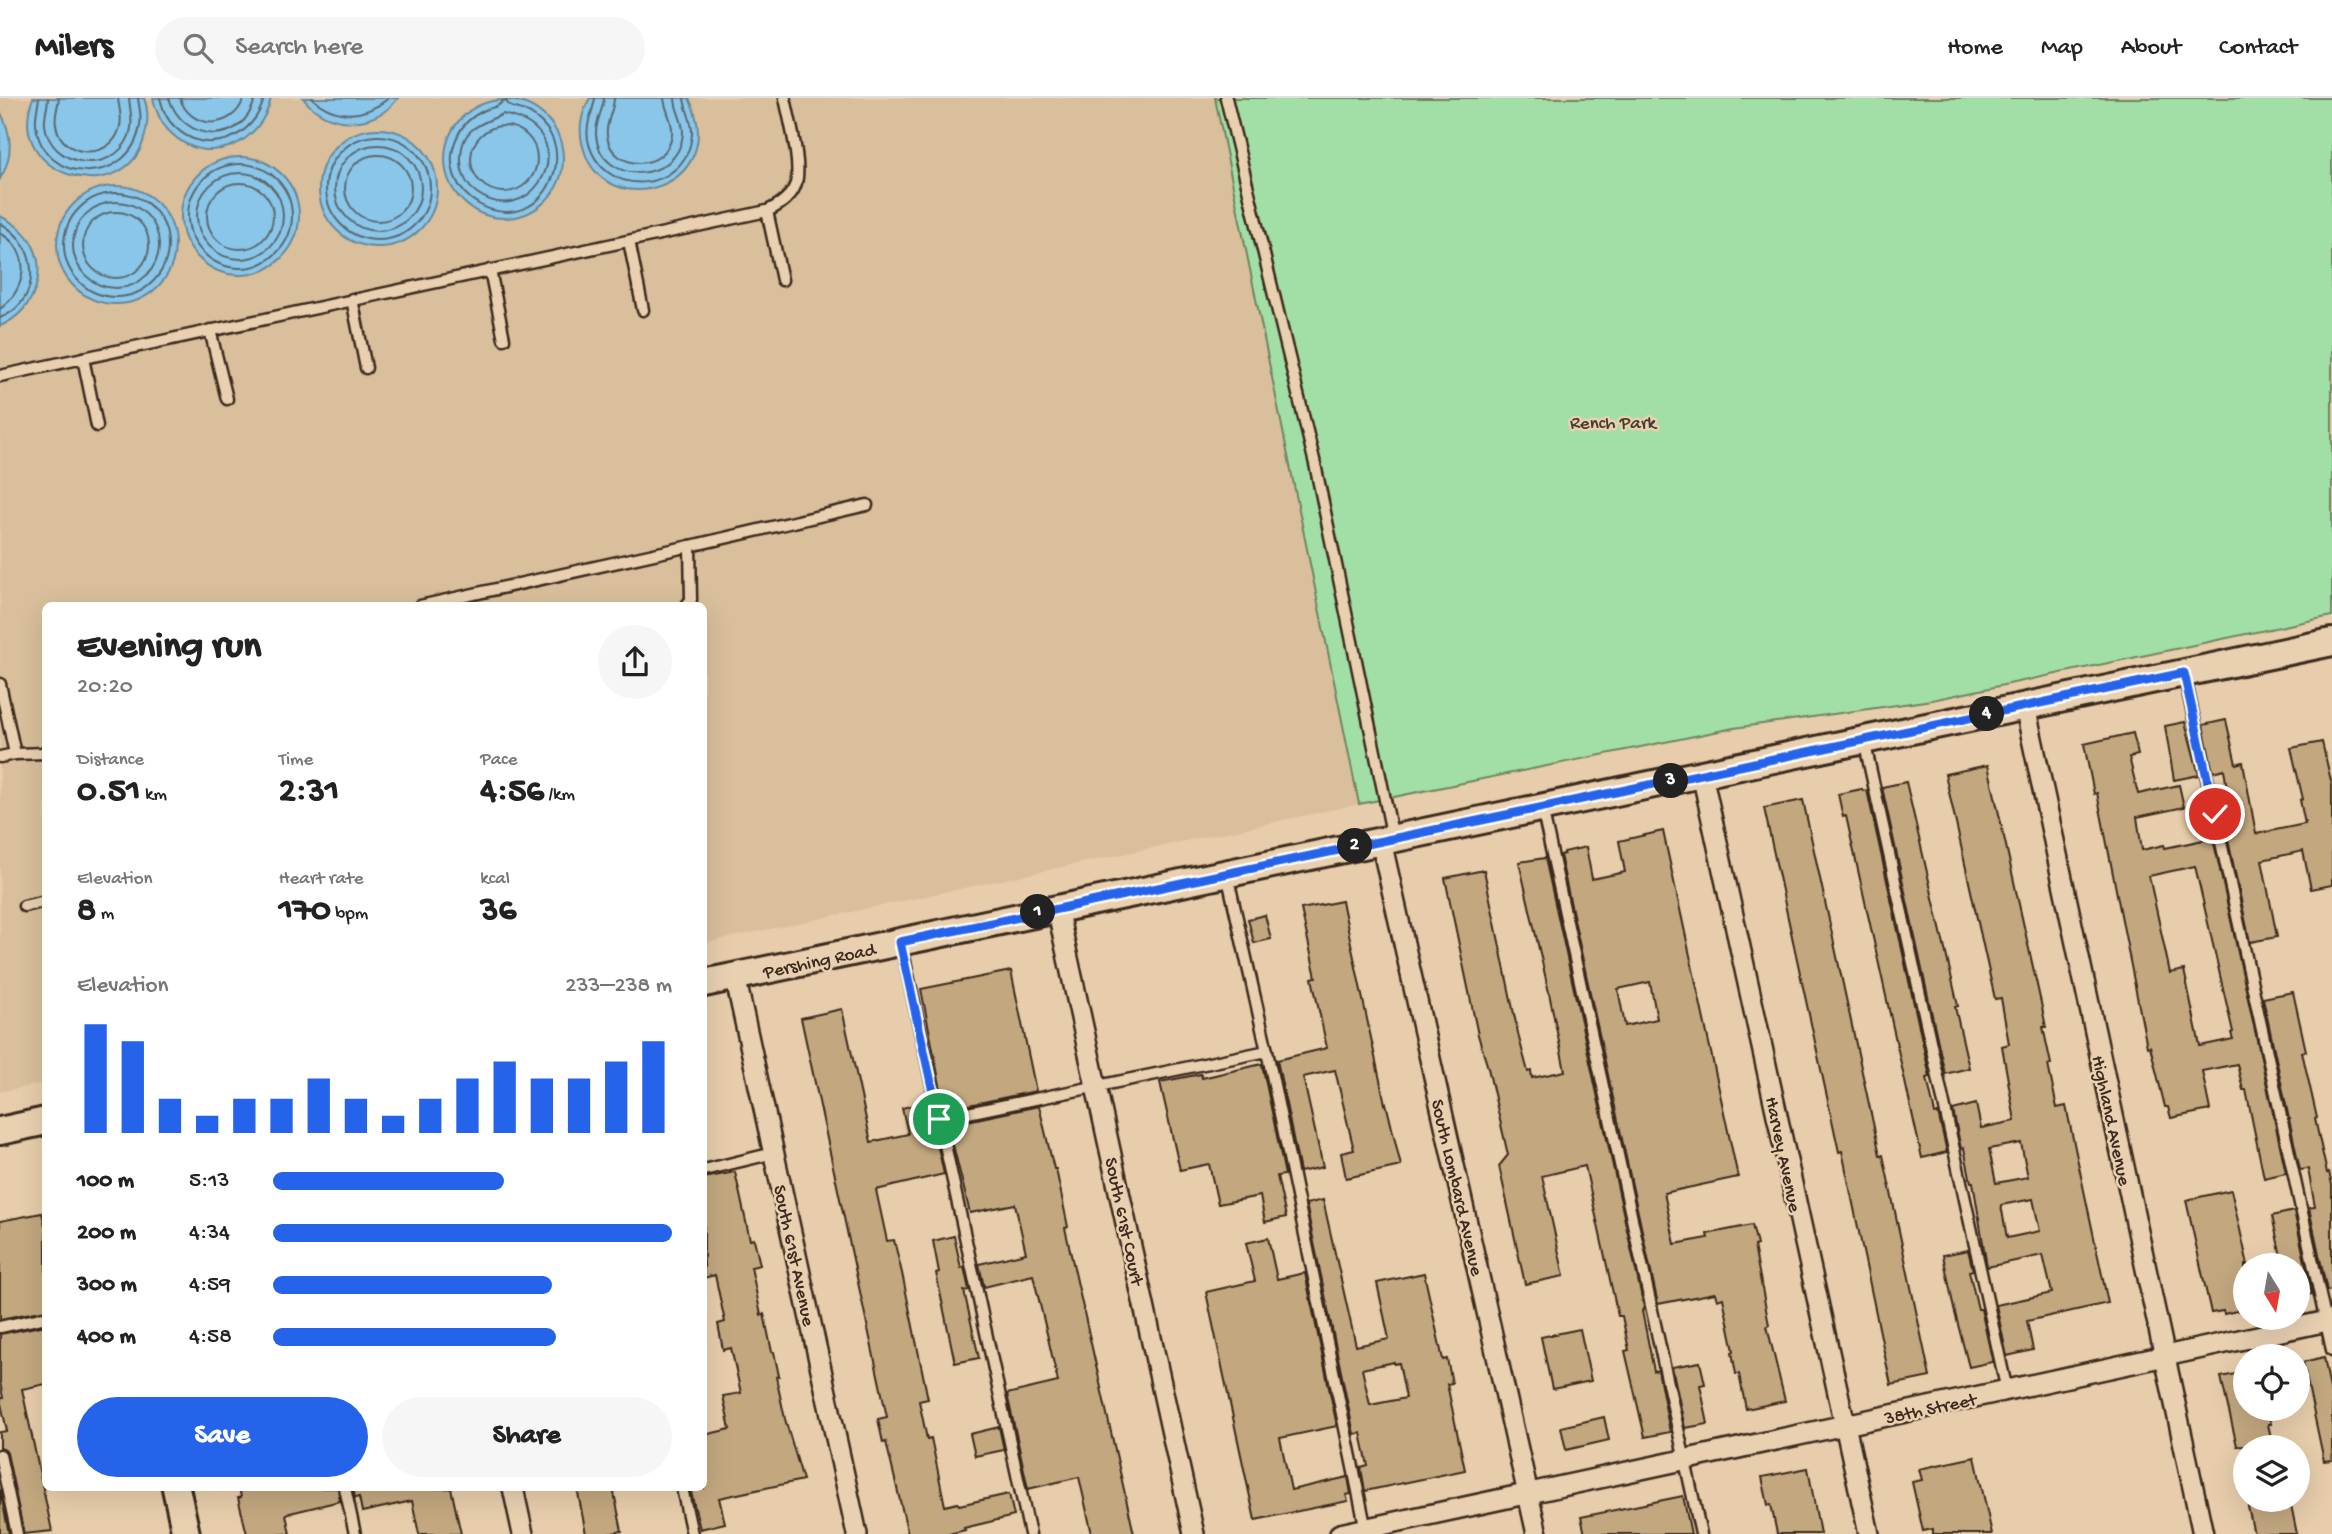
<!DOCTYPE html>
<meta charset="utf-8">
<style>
body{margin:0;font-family:"Gochi Hand",sans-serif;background:#f6f6f6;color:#222;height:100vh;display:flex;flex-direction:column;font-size:26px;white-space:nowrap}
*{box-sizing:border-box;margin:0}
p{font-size:23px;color:#767676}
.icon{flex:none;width:38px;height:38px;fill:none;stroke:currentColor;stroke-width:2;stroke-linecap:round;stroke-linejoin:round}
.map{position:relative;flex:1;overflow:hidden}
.details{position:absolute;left:42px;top:504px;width:665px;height:889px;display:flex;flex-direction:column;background:#fff;border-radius:10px;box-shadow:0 7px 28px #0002}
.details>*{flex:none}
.needle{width:46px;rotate:169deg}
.fabs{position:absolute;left:2233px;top:1155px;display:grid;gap:14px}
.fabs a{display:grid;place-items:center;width:77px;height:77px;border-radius:50%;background:#fff;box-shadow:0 7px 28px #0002;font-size:35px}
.pin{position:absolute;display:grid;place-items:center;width:60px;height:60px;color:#fff;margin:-30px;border:4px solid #fff;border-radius:50%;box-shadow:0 2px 7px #0007}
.km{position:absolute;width:35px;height:35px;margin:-18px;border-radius:50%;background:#222;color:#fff;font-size:19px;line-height:35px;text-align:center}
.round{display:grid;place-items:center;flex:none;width:74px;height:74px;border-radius:37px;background:#f6f6f6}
.head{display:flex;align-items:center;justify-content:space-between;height:119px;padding:0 35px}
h1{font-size:38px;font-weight:800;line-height:52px}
.figures{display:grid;grid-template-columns:repeat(3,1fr);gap:10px;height:119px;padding:7px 35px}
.figures div{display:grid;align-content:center}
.figures b{font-size:35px;font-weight:800}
.figures small{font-size:19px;font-weight:400}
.figures p{font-size:19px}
.chart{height:196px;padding:14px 35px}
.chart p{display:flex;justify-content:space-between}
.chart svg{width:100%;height:126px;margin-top:7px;stroke:#2563eb;stroke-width:6}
.cta{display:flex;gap:14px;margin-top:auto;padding:14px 35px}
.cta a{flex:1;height:80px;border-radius:42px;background:#2563eb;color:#fff;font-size:28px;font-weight:800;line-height:80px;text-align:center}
.cta a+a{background:#f6f6f6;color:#222}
ul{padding:0 35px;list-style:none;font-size:23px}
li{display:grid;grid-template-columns:112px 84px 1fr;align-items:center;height:52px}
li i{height:18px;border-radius:9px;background:#2563eb}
header{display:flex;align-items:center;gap:42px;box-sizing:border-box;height:98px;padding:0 35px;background:#fff;border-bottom:2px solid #e0e0e0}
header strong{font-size:33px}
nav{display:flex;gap:38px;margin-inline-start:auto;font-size:24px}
.search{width:490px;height:63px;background:#f6f6f6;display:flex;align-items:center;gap:18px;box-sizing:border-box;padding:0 24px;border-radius:38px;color:#767676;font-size:26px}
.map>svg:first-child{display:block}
.built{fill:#d9bf9b}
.green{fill:#a2dfa6;stroke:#6e8462;stroke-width:2}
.water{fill:#89c6e9;stroke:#6a8898;stroke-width:2}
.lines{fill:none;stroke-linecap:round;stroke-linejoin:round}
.shore{stroke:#5a686f;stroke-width:2}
.building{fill:#c3a87f;stroke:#3b2a1e;stroke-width:2;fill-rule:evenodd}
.lane-casing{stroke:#3b2a1e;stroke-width:15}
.street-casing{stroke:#3b2a1e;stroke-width:24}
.secondary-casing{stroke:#3b2a1e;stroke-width:32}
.lane{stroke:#e9d0b1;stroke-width:10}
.street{stroke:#e9d0b1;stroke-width:19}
.secondary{stroke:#e9d0b1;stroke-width:26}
.route-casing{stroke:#fff;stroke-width:14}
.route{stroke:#2563eb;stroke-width:9}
.labels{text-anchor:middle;stroke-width:5;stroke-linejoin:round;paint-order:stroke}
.park-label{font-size:19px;fill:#453c2c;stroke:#e9d0b1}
.street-label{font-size:19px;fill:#3b2a1e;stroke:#e9d0b1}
</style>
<header>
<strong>Milers</strong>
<div class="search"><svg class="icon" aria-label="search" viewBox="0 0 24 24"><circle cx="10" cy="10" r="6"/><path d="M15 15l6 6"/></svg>Search here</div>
<nav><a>Home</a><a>Map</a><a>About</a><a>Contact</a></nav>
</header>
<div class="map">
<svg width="2332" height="1436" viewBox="0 0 2332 1436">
<rect width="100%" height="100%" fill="#e7cdab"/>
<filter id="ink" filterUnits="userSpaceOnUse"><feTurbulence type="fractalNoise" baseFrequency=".0143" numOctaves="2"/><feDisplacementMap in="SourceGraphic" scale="14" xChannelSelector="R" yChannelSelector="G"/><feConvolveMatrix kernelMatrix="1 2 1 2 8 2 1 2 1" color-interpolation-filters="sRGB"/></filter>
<g filter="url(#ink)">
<path class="built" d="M0,0H1215L1359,706L704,845V508H46L45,985L0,994Z"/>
<path class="green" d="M1215,0H2332V518L1932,602L1734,630L1359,706Z"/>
<g class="water">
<path d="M33,0H144C149,12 148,25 145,37C128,114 2,79 33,0Z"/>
<path d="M153,0H271C261,47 206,71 170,34C160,25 156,13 153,0Z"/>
<path d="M303,0H398C375,32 326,31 303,0Z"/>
<path d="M590,0H689C732,90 606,126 584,52C578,34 580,17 590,0Z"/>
<circle cx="504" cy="61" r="59"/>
<path d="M0,13C12,36 14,57 0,81Z"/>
<circle cx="378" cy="90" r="59"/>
<circle cx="240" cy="118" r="59"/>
<circle cx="116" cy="147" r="59"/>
<path d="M0,118C10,123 19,128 26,137C52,168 35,214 0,228Z"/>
</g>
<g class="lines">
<g class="shore">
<path d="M39,0C38,9 35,17 36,27C42,88 131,89 140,27C142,18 139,9 138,0"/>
<path d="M48,0C48,9 44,17 45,27C50,70 113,78 129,38C134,25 130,13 129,0"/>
<path d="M59,0C58,9 54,18 56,27C61,60 109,63 119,32C123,21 119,11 118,0"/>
<path d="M160,0C163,11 166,21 175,29C206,60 255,40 264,0"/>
<path d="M169,0C183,46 244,49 255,0"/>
<path d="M180,0C190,33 234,32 244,0"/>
<path d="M312,0C336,22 364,20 389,0"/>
<path d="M595,0C593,15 585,26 588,42C601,102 687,97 692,36C693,23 685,12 684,0"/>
<path d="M604,0C603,13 595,23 596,37C600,88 678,87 683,36C684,23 675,13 675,0"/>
<path d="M614,0C614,13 605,24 607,38C612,74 667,74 672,37C674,24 665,13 664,0"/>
<path d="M503,3H506C510,10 512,9 519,11C536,16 551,31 555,48C558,62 555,77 548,89C515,145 428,97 458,37C463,26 474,17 485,12C493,9 497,10 503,3Z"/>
<path d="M503,16C511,18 520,20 528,25C576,55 527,131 477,95C465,87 460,72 461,58C462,28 483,26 503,16Z"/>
<circle cx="504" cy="61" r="33"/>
<circle cx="378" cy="90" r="52"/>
<circle cx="378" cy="90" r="43"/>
<circle cx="378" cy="90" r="33"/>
<circle cx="240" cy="118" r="52"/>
<circle cx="240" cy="118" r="43"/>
<circle cx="240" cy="118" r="33"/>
<circle cx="116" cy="147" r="52"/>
<circle cx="116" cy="147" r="43"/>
<circle cx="116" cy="147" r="33"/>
<path d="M0,125C39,145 44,203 0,220"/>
<path d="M0,135C33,153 27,191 0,211"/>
</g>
</g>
<g class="building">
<path d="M2226,622L2236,666L2243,664L2256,736L2305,726L2300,702L2303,701L2291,650L2322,644L2332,687V787L2311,791L2303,753L2262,762L2277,839L2250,844L2227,737L2234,736L2224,671L2213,674L2203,627Z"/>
<path d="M2185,624L2199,677L2174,682L2165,628Z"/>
<path d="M2133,635L2138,657L2129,659L2138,696L2179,687L2184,709L2137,719L2142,752L2164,747L2165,750L2213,740L2286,1075L2264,1080L2246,992H2243L2237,966L2202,973L2210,1012L2171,1020L2168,1009H2165L2150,948L2147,949L2097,695L2094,696L2084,646ZM2195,768L2233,934L2231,935L2233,941L2200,948L2184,872L2170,875L2149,778Z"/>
<path d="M1988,667L2041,905L2046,929H2043L2051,966L2048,967L2057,1010L2066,1008L2108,1205L2027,1223L2033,1252L2007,1258L1996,1207L2052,1195L2043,1157L1987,1169L1973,1084H1971L1964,1050L1961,1051L1953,1012L1976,1006L1981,1030L2015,1023L2002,948L2009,946L2001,900L1995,901L1945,676ZM2021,1045L2028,1079L1996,1085L1989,1051ZM2033,1101L2040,1133L2007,1140L2001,1107Z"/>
<path d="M1906,684L1953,886L1958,908L1955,909L1969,970L1945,976L1882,689Z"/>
<path d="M1862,691L1863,693L1867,692L1930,979L1927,980L1935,1016L1938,1015L1947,1054L1922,1060L1846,718L1843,719L1838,696Z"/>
<path d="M1803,702L1880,1057H1883L1930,1279L1891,1287L1842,1053L1839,1054L1764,710Z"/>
<path d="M1663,733L1738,1079L1664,1095L1675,1146L1708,1140L1707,1136L1752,1127L1757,1147L1754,1148L1769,1227L1767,1228L1785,1303L1746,1311L1739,1276H1736L1732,1254L1734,1253L1723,1200L1717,1202L1715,1195L1658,1206L1560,757L1564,756V754L1586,749L1592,781L1625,774L1619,743ZM1650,884L1657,921L1625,928L1618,891Z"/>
<path d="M1545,760L1644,1209L1642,1213L1654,1273L1658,1272L1670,1334L1645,1339L1625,1253L1629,1252L1622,1218H1618L1585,1068L1542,1078L1564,1178L1525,1186L1499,1068L1508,1057L1488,970L1478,937L1445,780L1484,772L1519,940L1528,974L1531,973L1532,980L1565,973L1548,890L1519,764Z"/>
<path d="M1342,803L1385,1006L1386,1005L1401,1068L1346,1080L1341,1055L1354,1052L1335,972L1303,979L1323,1069L1300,1074L1277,962L1327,950L1312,880L1316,879L1301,811Z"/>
<path d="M1265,817L1271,841L1254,845L1248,821Z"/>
<path d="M1011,873L1036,993L945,1012L921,891Z"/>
<path d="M2293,894L2306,953L2302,954L2317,1020L2315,1021L2327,1075L2329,1074L2332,1087V1192L2327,1193L2309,1110L2315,1109L2308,1071L2300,1072L2263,900Z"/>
<path d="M842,911L871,1044L908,1036L902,1010L928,1004L944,1076L876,1092L887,1143L894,1142L902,1175L928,1301L919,1303L927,1341L931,1340L945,1408L958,1405L959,1407L1009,1396L1014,1418L964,1430L965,1432L949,1436H908L886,1344L883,1345L878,1321L887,1319L801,920Z"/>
<path d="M1262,966L1285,1077L1277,1078L1286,1119L1265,1124L1260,1098L1218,1106L1209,1066L1180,1072L1160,984L1201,976L1202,980Z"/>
<path d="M1039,1008L1054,1071H1056L1068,1129L1065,1130L1134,1436H1092L1079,1379L1028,1391L1019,1349L1007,1296L1058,1284L1048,1240L1033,1177L984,1189L979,1166L1026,1155L1015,1106L970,1115L948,1027Z"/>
<path d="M735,1074L750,1142L754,1141L760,1167L751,1169L761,1217L764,1216L772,1254H774L779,1278L776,1279L785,1321L803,1382L719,1400L725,1425L700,1431L690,1390H704V1337L730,1331L723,1298L741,1295L731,1250L723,1252L718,1226L725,1224L715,1177L704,1180V1080Z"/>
<path d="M2231,1092L2248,1167H2245V1211L2224,1216L2223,1213L2211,1215L2186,1102Z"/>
<path d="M1323,1102L1356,1248L1389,1241L1377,1185L1424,1175L1443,1262L1447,1261L1452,1285L1447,1286L1465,1372L1365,1393L1361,1370L1368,1368L1361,1335L1354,1336L1306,1106ZM1394,1264V1266L1399,1265L1406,1300L1370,1307L1362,1271Z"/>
<path d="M2294,1113L2312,1196L2298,1199V1167H2283L2272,1118Z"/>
<path d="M42,1115L46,1131V1212L0,1221V1123Z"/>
<path d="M954,1138L961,1170L964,1169L969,1192L964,1193L979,1260L955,1265L936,1175L939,1174L933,1143Z"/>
<path d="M1268,1140L1277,1181L1305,1175L1337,1328L1280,1340L1291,1392L1348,1379L1351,1396L1346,1397L1348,1403L1255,1422L1206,1194L1255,1183L1246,1145Z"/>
<path d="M1968,1152L1973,1172L1969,1173L1978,1211H1981L1992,1261V1264L1969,1269L1954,1211L1943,1157Z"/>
<path d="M46,1227V1286L22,1291L52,1433L24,1436L7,1355L5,1352L0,1350V1334L7,1333L0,1301L3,1300L0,1284V1236Z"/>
<path d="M1580,1231L1591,1283L1552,1291L1541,1239Z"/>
<path d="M2324,1259L2332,1302V1362L2324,1363L2303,1264Z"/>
<path d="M1700,1264L1705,1286L1700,1287L1708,1326L1685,1330L1672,1269Z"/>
<path d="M2245,1274V1311H2268L2271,1326H2268L2273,1349L2237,1348L2221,1279Z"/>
<path d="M1604,1319L1609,1342L1566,1352L1561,1329Z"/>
<path d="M999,1329L1004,1352L975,1358L970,1336Z"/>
<path d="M1975,1359L1992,1436H1933V1431L1923,1433L1912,1384L1922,1382L1919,1371Z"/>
<path d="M1808,1370L1820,1436H1777L1771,1406L1768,1407L1762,1379Z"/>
<path d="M239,1390H338L340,1403L286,1416L290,1436H247L238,1400L241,1399Z"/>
<path d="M353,1390H369V1391L451,1390L461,1436H419L412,1403L362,1414L359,1399L355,1400Z"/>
<path d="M577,1390H613L622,1433L608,1436H586Z"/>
<path d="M0,1392L9,1436H0Z"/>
<path d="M1683,1398L1691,1436H1585L1581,1419Z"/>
<path d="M2284,1402H2290L2297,1436H2254L2248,1409Z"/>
</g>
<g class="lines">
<g class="lane-casing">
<g id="lane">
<path d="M1226,0L1315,366L1393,740"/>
<path d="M767,113L782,182"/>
<path d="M629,143L643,212"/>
<path d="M490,172L504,241"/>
<path d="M352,201L366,270"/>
<path d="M210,232L227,301"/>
<path d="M83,260L97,328"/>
<path d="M0,278L767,113C778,108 790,101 795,88C803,70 789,20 785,0"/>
<path d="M690,448L867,407"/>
<path d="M420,508L690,448L691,502L686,508"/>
<path d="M2184,575L2332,1252"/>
<path d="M0,586L15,656"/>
<path d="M1864,642L2007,1293"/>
<path d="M0,659L15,656L46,655"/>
<path d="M1542,710L1701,1436"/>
<path d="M1227,776L1267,953L1366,1432"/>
<path d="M24,808L46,803"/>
<path d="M901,845L1030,1436"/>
<path d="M939,1021L1267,953"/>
<path d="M704,1072L774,1055"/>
<path d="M0,1229L46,1219"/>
<path d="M0,1357L17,1436"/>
<path d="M345,1390L355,1436"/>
<path d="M682,1390L692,1436"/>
</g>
</g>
<g class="street-casing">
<g id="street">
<path d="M2025,608L2203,1436"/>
<path d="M1702,676L1869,1436"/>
<path d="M1381,743L1537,1436"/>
<path d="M1057,810L1194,1436"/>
<path d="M735,878L857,1436"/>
<path d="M513,1390L523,1436"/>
<path d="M1340,1436L2332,1222"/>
</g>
</g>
<g class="secondary-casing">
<g id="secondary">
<path d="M704,885L2332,544"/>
<path d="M0,1033L46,1023"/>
<path d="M176,1390L186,1436"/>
</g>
</g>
<use href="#lane" class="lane"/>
<use href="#street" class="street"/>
<use href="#secondary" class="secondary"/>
</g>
</g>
<g class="lines" filter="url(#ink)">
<g class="route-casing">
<path id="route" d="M939,1021L900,844L2184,575L2215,716"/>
</g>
<use href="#route" class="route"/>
</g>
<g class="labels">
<g class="park-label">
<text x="1613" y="330">Rench Park</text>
</g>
<g class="street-label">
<text transform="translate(819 861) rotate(-12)" y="7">Pershing Road</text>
<text transform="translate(2113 1022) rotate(78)" y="7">Highland Avenue</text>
<text transform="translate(1785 1056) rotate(78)" y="7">Harvey Avenue</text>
<text transform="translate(1459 1089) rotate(77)" y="7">South Lombard Avenue</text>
<text transform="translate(1126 1123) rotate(78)" y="7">South 61st Court</text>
<text transform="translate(796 1157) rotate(78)" y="7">South 61st Avenue</text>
<text transform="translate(1930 1309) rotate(-12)" y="7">38th Street</text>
</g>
</g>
</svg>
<div class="fabs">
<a><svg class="needle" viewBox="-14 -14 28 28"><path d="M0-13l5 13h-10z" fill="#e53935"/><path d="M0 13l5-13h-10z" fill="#767676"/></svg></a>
<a><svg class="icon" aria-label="locate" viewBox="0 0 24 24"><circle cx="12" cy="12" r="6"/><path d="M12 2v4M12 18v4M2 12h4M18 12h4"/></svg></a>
<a><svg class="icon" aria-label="layers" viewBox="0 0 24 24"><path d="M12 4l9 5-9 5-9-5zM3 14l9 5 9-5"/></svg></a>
</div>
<div class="pin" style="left:939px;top:1021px;background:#1e9e55"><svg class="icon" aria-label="arrive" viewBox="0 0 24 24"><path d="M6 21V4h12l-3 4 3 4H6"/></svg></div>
<div class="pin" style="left:2215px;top:716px;background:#d93025"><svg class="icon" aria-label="check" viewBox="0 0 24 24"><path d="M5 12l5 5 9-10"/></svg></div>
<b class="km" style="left:1038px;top:814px">1</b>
<b class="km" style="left:1355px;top:748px">2</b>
<b class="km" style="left:1671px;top:683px">3</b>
<b class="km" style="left:1987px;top:616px">4</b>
<section class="details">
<div class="head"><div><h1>Evening run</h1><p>20:20</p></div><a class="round"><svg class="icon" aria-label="share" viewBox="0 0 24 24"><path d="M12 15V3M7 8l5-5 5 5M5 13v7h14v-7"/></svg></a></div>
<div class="figures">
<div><p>Distance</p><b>0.51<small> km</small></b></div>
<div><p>Time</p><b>2:31</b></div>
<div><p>Pace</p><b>4:56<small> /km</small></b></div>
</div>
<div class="figures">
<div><p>Elevation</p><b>8<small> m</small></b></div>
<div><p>Heart rate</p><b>170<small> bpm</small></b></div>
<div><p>kcal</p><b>36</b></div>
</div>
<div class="chart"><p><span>Elevation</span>233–238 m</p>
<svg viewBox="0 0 160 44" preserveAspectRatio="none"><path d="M5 44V6M15 44V12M25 44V32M35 44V38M45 44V32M55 44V32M65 44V25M75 44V32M85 44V38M95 44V32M105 44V25M115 44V19M125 44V25M135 44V25M145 44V19M155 44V12"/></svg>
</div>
<ul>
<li><b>100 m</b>5:13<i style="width:58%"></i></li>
<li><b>200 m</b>4:34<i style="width:100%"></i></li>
<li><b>300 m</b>4:59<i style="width:70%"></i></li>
<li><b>400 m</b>4:58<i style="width:71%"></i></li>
</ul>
<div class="cta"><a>Save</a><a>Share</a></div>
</section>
</div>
